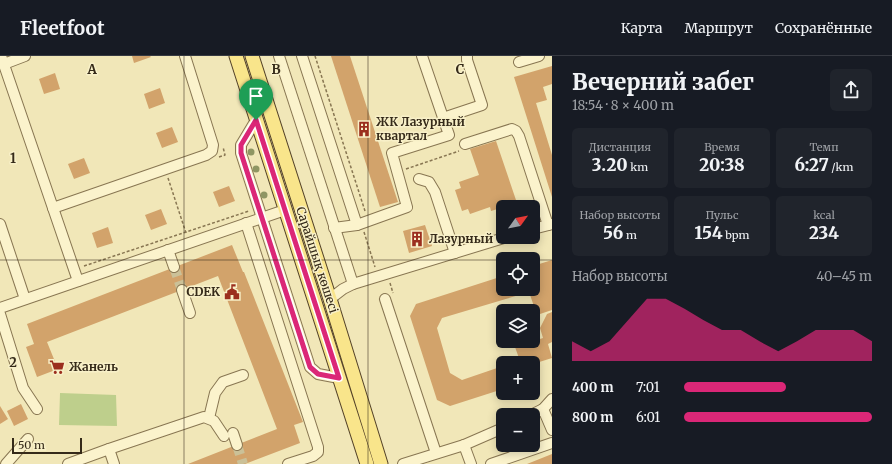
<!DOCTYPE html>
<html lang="ru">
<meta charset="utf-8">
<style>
body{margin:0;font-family:Merriweather,serif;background:#20242c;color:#f1f3f6;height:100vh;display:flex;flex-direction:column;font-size:15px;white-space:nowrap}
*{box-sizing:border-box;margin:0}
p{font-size:13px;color:#9ea1a6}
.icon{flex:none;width:22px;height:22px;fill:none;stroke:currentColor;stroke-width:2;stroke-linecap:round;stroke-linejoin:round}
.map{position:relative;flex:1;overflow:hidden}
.side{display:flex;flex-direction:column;background:#171b24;width:340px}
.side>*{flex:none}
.needle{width:26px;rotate:57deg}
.tools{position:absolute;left:496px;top:144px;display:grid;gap:8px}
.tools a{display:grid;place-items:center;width:44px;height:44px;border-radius:6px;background:#171b24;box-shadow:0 2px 10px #0003;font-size:20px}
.scale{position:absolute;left:12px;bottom:10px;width:70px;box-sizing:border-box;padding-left:4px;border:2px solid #352a19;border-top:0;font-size:11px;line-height:14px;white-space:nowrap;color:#352a19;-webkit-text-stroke:3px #f8f0c8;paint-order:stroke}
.pin{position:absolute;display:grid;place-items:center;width:34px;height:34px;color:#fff;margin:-41px -17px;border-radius:50% 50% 50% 0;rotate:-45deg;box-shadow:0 0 4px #0007}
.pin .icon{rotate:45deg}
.round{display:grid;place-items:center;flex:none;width:42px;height:42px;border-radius:6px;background:#20242c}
.overview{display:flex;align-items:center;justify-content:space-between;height:68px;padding:0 20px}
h1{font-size:22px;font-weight:800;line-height:30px}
.metrics{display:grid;grid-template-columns:repeat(3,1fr);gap:6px;height:68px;padding:4px 20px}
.metrics div{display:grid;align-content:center;border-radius:6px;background:#20242c;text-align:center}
.metrics b{font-size:17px;font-weight:800}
.metrics small{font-size:11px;font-weight:400}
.metrics p{font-size:11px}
.chart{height:112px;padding:8px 20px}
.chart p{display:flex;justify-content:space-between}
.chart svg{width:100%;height:72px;margin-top:4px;fill:#db2777;opacity:.7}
ul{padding:0 20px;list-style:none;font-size:13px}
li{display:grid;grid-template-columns:64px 48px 1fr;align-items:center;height:30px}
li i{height:10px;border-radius:5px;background:#db2777}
header{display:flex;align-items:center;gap:24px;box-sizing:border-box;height:56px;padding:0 20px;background:#171b24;border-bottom:1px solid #363941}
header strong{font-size:19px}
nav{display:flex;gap:22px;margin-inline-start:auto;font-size:14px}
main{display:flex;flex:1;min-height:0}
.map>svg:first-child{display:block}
.green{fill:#becf8c}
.building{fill:#d2a36b}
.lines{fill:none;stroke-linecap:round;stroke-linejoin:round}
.minor-tunnel{stroke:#cbc198;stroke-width:10;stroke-dasharray:10 5;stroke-linecap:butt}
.minor-casing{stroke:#887652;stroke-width:12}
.major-casing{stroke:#544228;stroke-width:15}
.path{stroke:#887652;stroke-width:1.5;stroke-dasharray:3 2;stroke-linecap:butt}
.minor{stroke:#fbf3cc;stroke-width:10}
.major{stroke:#f9e58b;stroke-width:13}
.tree{fill:#8f9663}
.route-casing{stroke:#fff;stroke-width:8}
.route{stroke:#db2777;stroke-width:5}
.grid{fill:none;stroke:#352a19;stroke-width:1;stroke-opacity:0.55}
.labels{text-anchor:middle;stroke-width:3;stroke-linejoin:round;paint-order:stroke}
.poi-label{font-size:12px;font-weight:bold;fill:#352a19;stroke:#f8f0c8;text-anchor:start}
.street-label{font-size:12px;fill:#352a19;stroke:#f8f0c8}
.grid-label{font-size:13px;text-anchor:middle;font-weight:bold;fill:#352a19;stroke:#f8f0c8;stroke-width:3;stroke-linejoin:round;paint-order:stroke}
</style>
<header>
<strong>Fleetfoot</strong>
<nav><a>Карта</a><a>Маршрут</a><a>Сохранённые</a></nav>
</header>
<main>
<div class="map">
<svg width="552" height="408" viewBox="0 0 552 408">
<rect width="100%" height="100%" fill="#f1e7b8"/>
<path class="green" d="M60,337L116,339L117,370L59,369Z"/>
<g class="building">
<path d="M132,0H150L151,1L134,7Z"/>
<path d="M331,0H350L398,146L380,151Z"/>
<path d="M552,10V28L543,31L547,44L536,47L552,99V141L514,21Z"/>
<path d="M55,17L60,33L44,38L39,23Z"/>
<path d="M160,32L165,47L149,53L144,38Z"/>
<path d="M172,71L178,86L162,92L156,77Z"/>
<path d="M496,85L517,147L491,155L490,151L470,158L468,153L462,155L455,134L461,132L459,126L479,119L470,93Z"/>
<path d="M84,102L90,117L74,123L68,108Z"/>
<path d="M229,130L235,145L219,151L213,136Z"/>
<path d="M161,153L167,168L151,174L145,159Z"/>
<path d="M425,169L432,190L409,197L403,175Z"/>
<path d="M108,171L113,187L97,192L92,177Z"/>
<path d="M232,189L243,216H244L303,366L294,369L300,387L245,408H188L277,373L218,220L47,286L58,313L37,321L26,291L34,288L27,268Z"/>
<path d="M552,204V254L537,259L529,236L442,262L437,272L450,317L462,324L503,310V333L450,350L437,344L410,260L416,248L503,220V233H533V210Z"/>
<path d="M552,256V286L548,288L552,302L533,308L515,307L520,305L515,291L543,282L540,272L547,258Z"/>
<path d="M21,348L28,363L14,370L7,355Z"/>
<path d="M0,350L8,363L0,368Z"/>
<path d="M552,398V408H527Z"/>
</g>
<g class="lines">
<g class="minor-tunnel">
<path d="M174,211L182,234"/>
<path d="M237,389L243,408"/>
</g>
<g class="minor-casing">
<g id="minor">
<path d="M1,0L78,225"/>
<path d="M279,0L353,228"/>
<path d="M302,0L357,169"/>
<path d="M519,6L539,0"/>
<path d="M4,8L25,0"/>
<path d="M443,62L482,49L467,4V0"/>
<path d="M256,64L241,89V97L310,311L318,318L339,322"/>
<path d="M465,88L512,73L516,75L519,80L548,169"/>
<path d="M419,123L429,126L435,136L455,197"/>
<path d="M53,152L206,99L212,95L213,89L185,0"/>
<path d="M246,167L318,391V396L313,400L288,408"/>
<path d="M0,168L25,243"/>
<path d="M334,172L357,169L407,151L392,97L449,79L422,0"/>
<path d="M533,173L552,168"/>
<path d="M168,194L174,211"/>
<path d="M182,234L190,257"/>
<path d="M330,243L343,233L353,228L507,181"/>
<path d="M385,243L436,397"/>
<path d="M0,252L285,154"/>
<path d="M0,258L23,332L37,353"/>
<path d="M543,353L552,374"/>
<path d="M531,359L543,353L552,343"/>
<path d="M209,362L215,337L223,326L243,319"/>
<path d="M233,377L237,389"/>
<path d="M464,389L471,408"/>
<path d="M6,408L28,383"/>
<path d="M68,408L109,393"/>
<path d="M114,408L109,393L204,361L214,365L224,380"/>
<path d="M403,408L464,389L503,372"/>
<path d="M491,408L552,387"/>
</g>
</g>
<g class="major-casing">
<g id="major">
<path d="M236,0L367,408"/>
<path d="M252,0L330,243L381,408"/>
</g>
</g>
<g class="path">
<path d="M315,0L365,155"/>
<path d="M219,101L225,99L223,91"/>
<path d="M406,113L459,95"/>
<path d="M168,122L186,177"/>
<path d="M364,176L375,211"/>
<path d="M84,210L249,155"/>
<path d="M390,227L393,237"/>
</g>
<use href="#minor" class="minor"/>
<use href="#major" class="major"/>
</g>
<g class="tree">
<circle cx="251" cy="96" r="3.5"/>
<circle cx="256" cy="113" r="3.5"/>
<circle cx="264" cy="139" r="3.5"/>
</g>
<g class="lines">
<g class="route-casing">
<path id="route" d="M256,64L339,322L318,318L310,311L241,97V89Z"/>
</g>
<use href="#route" class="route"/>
</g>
<path class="grid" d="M184,0V408M368,0V408M0,204H503M533,204H552"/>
<defs>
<g id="building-bare" transform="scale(1.2)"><path d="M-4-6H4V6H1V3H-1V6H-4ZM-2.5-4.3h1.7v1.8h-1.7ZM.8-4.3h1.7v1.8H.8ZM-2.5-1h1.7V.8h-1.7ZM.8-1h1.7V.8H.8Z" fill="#9b2e1e" stroke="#f8f0c8" stroke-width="2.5" paint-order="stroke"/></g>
<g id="civic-bare" transform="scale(1.2)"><path d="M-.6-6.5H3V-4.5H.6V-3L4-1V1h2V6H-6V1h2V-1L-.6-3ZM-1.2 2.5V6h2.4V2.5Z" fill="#9b2e1e" stroke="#f8f0c8" stroke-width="2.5" paint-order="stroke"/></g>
<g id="supermarket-bare" transform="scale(1.2)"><path d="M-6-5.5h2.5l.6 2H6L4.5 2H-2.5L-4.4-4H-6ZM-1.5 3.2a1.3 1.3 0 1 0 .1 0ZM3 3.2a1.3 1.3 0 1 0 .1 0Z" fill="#9b2e1e" stroke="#f8f0c8" stroke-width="2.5" paint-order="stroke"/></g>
</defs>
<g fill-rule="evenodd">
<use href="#building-bare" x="364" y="73"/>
<use href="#building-bare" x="417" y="183"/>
<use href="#civic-bare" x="232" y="236"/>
<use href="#supermarket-bare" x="57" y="311"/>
</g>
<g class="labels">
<g class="poi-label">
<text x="376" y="70">ЖК Лазурный<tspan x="376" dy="14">квартал</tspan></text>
<text x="429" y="187">Лазурный</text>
<text x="220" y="240" text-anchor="end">CDEK</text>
<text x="69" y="315">Жанель</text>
</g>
<g class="street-label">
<text transform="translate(317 204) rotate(72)" y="4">Сарайшық көшесі</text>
</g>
</g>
<g class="grid-label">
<text x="92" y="18">A</text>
<text x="276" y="18">B</text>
<text x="460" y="18">C</text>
<text x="13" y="107">1</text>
<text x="13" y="311">2</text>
</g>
</svg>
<div class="tools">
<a><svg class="needle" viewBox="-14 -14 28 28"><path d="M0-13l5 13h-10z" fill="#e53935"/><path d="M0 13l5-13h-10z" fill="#9ea1a6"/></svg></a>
<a><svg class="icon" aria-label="locate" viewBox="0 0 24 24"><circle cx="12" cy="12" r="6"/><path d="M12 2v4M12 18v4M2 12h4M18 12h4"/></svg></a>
<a><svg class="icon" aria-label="layers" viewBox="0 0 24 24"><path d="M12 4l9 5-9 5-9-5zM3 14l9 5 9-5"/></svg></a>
<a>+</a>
<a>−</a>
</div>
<div class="scale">50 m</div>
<div class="pin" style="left:256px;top:64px;background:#1e9e55"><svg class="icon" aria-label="arrive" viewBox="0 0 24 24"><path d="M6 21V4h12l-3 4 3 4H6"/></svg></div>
</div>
<section class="side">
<div class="overview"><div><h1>Вечерний забег</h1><p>18:54 · 8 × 400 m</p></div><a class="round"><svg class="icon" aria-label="share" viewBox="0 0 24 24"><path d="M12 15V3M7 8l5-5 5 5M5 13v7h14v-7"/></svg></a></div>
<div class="metrics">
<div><p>Дистанция</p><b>3.20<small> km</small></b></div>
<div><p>Время</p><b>20:38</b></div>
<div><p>Темп</p><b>6:27<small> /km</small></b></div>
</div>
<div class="metrics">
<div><p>Набор высоты</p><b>56<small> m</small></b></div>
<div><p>Пульс</p><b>154<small> bpm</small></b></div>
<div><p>kcal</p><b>234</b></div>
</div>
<div class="chart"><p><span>Набор высоты</span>40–45 m</p>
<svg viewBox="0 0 160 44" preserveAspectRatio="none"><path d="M0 44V32L10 38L20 32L30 19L40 6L50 6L60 12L70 19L80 25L90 25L100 32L110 38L120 32L130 25L140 25L150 25L160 32V44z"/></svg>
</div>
<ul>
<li><b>400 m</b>7:01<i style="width:54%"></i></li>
<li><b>800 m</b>6:01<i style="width:100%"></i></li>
</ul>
</section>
</main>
